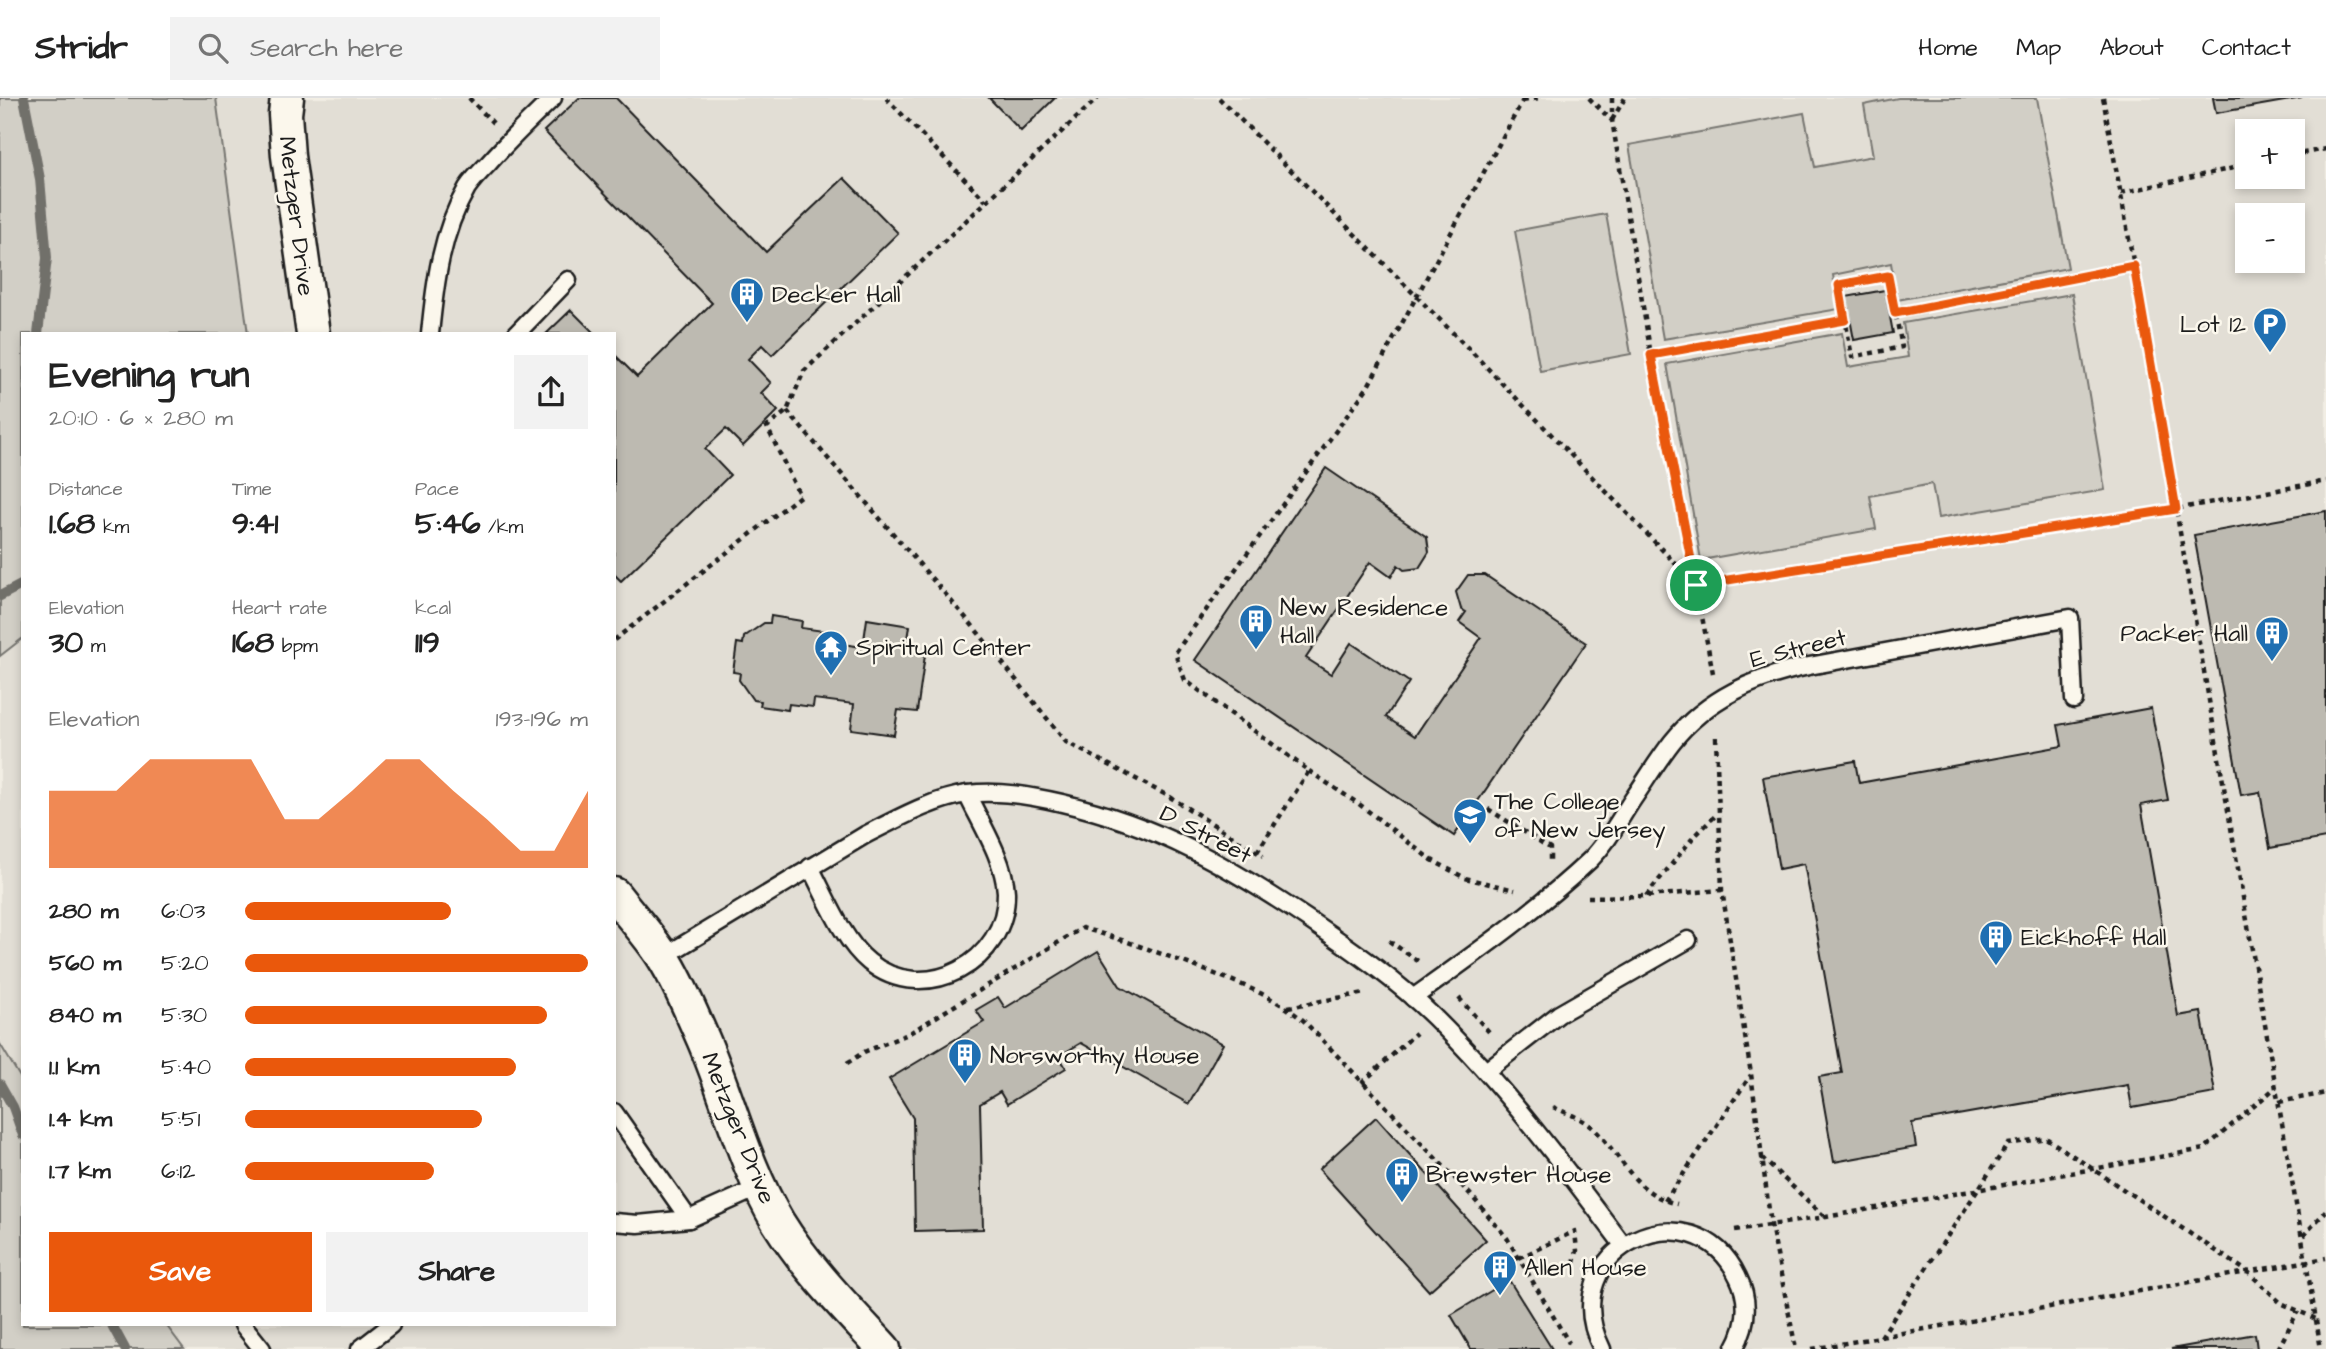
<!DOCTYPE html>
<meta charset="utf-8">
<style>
body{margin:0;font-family:"Architects Daughter",sans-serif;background:#f2f2f2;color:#222;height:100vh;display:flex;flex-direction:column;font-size:26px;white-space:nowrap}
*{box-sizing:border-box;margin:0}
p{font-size:23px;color:#767676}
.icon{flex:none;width:38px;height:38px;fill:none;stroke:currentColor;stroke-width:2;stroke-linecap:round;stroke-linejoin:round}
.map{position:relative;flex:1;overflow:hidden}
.sheet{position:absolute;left:21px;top:234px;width:595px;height:994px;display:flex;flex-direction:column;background:#fff;border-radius:0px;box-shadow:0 4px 10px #0003}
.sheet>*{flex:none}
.buttons{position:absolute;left:2235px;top:21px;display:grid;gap:14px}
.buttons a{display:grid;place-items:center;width:70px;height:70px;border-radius:0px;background:#fff;box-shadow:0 4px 10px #0003;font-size:35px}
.pin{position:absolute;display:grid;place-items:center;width:60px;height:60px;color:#fff;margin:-30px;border:4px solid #fff;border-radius:50%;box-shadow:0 2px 7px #0007}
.round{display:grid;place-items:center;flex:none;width:74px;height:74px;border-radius:0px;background:#f2f2f2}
.head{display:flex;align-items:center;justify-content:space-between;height:119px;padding:0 28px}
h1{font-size:38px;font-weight:700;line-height:52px}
.figures{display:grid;grid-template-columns:repeat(3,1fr);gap:10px;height:119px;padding:7px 28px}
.figures div{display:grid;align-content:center}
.figures b{font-size:30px;font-weight:700}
.figures small{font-size:19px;font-weight:400}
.figures p{font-size:19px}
.chart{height:196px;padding:14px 28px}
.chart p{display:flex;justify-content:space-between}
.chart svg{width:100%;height:126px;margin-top:7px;fill:#ea580c;opacity:.7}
.primary-button{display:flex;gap:14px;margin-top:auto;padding:14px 28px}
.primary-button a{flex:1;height:80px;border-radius:0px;background:#ea580c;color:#fff;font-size:28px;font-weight:700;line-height:80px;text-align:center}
.primary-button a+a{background:#f2f2f2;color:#222}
ul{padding:0 28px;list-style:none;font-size:23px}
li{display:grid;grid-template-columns:112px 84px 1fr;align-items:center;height:52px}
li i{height:18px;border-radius:9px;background:#ea580c}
header{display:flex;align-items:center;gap:42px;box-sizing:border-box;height:98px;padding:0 35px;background:#fff;border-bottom:2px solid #e0e0e0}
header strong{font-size:33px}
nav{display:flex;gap:38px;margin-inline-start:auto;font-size:24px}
.search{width:490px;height:63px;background:#f2f2f2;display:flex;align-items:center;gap:18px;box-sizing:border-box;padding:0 24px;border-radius:0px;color:#767676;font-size:26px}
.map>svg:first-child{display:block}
.built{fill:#e2ded5;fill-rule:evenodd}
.green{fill:#d2cfc6;stroke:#777671;stroke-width:2}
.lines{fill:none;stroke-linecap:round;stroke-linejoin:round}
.stream{stroke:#716f6b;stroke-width:10}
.building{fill:#bdbab1;stroke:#1c1c1c;stroke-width:2}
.lane-casing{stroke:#1c1c1c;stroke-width:21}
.street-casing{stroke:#1c1c1c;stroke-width:37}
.path{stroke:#1c1c1c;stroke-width:4.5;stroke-dasharray:5 5;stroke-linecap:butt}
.lane{stroke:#fbf7ec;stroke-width:16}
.street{stroke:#fbf7ec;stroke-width:32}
.route-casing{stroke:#fff;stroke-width:14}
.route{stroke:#ea580c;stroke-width:9}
.labels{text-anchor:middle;stroke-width:5;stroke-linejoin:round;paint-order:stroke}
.street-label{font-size:24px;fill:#1c1c1c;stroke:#fbf7ec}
.poi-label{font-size:24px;fill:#1c1c1c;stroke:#fbf7ec;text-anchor:start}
</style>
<header>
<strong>Stridr</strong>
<div class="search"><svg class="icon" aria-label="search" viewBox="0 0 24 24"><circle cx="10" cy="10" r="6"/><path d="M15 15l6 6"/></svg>Search here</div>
<nav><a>Home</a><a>Map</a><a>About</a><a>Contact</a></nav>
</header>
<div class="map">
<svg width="2326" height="1251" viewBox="0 0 2326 1251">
<rect width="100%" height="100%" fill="#f2eee4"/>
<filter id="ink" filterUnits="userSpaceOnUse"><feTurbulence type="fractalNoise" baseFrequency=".0143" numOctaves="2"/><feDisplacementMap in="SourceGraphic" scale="14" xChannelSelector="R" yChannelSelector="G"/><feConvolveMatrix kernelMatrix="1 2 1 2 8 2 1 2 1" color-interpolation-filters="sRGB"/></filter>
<g filter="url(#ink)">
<path class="built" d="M134,0H2326V1251H0V268ZM2247,33H2292V79H2247ZM2247,117H2292V163H2247ZM23,236H614V1227H23Z"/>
<g class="green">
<path d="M0,0H216L248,236H23V540L0,558Z"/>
<path d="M1898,0H2037L2068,170L1897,202L1891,165L1833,177L1839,211L1663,241L1629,47L1804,15L1815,69L1873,58L1864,7Z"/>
<path d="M1606,116L1631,256L1540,273L1515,133Z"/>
<path d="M2072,196L2105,392L1938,420L1932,386L1870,398L1876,431L1701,462L1667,266L1842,235L1848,269L1908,259L1903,225Z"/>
<path d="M0,946L23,984V1227H166L184,1251H0Z"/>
</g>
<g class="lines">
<g class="stream">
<path d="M24,0L40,81L47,160L38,236"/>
<path d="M0,498L23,486"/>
<path d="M0,986L13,1009L23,1037"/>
<path d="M112,1227L125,1251"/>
</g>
</g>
<g class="building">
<path d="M579,0H616L766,154L844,80L898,135L772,257L762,247L748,261L771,285L761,295L778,313L743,348L726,331L705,351L730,377L621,483L614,476V256L637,279L712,205L544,33Z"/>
<path d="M989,0H1055L1021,33Z"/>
<path d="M2213,0H2302L2216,15Z"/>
<path d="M1885,192L1893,235L1854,242L1846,199Z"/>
<path d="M571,212L595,236H546Z"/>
<path d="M1326,370L1427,439L1429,454L1419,470L1404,472L1398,467L1391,479L1370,464L1306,560L1331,576L1351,545L1409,584L1386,619L1415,638L1481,540L1459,524L1466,514L1461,511L1456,494L1468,477H1485L1586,545L1454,738L1195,562Z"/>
<path d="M2326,413V740L2270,750L2260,694L2241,697L2194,437Z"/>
<path d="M771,518L802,523L801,530L824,533L822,543L863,549L867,521L910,528L906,554L925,557L917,614L898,612L894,637L851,631L854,606L814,601L813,609L789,606L788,612L760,608L761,603L753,602L739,582L740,575L733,574L737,545L743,546L744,539L764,525H770Z"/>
<path d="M2151,610L2168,702L2141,707L2178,918L2201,914L2215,995L2132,1010L2128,987L1912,1025L1916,1049L1834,1064L1819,979L1842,975L1815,823L1804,766L1779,771L1763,679L1855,663L1859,685L2062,648L2058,627Z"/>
<path d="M1098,853L1120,888L1223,946L1189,1006L1081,945L1059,958L1066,970L1007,1006L1000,994L980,1006L983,1131L915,1133L913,1020L889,981L984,924L976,912L998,899L1005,910Z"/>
<path d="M1376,1019L1486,1142L1429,1193L1319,1071Z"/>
<path d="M1509,1182L1552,1251H1471L1451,1217Z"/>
<path d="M2255,1236L2257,1251H2171Z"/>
</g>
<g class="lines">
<g class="lane-casing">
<g id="lane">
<path d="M430,236C435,185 441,135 467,90C473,81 481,73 488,66C509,42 531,21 553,0"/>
<path d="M516,236L568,182"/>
<path d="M810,769C826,799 843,843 869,864C924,909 1008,864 1006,794C1004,761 981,726 967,696"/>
<path d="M663,859L865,737C895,722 934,700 968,696C999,692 1032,698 1062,705C1157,727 1229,768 1309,822C1353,852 1396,882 1434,919C1505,989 1564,1068 1623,1147"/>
<path d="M1413,900C1473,857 1536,813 1590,762C1608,744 1619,722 1633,701C1646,682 1658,662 1672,644C1707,600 1756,579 1809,568L2070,520L2074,602"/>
<path d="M1486,973L1559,916L1688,842"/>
<path d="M614,1014L689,1121"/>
<path d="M614,1124L638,1126L689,1121L760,1089"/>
<path d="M243,1227L262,1251"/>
<path d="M360,1251L391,1227"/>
<path d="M1602,1251C1551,1150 1694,1085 1738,1179C1750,1203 1747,1228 1734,1251"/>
</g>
</g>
<g class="street-casing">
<g id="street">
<path d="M287,0L285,16L288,58L313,236"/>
<path d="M614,796C630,817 649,837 663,859C679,884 691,914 703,941C729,1001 744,1067 778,1124C807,1171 847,1211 884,1251"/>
</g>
</g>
<g class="path">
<path d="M469,0L493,25"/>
<path d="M886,0L986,103"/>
<path d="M1219,0L1469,251L1696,487L2176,411L2326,383"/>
<path d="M1589,0L1611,22"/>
<path d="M1612,0V22L1651,257"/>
<path d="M2103,0L2134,168L2321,1251"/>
<path d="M1523,3L1539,0"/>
<path d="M1612,22L1625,0"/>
<path d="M2292,57L2326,51"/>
<path d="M2121,95L2247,67"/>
<path d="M1888,178L1902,249L1852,259L1839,187Z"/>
<path d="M1895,215L2134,168"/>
<path d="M787,313L972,527L1066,644L1170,699L1263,758"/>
<path d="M614,542L800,398L767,329L787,313L804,273L1098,0"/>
<path d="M1713,575L1651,257L1845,222"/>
<path d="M1716,639L1722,792L1751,976L1771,1127L1796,1251"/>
<path d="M1309,673L1359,706L1430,761L1465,780L1515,792"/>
<path d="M1488,711L1550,750V763"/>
<path d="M1257,754L1309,673L1185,582L1175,555L1367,290L1524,0"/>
<path d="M1646,798L1692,741L1718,715"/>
<path d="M1588,799L1646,798L1722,792"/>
<path d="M1389,843L1418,863"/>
<path d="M1459,900L1491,936"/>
<path d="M1288,909L1365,895"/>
<path d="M847,965L864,954L908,936L1082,830C1122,841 1160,855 1199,870C1236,884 1273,897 1304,923L1470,1096L1507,1140L1569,1245"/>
<path d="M1362,985L1416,935"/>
<path d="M2279,1004L2326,995"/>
<path d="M1553,1009C1568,1016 1584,1020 1596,1033C1624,1061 1635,1096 1677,1106"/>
<path d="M1762,1060L1825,1119"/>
<path d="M1665,1103L1751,977"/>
<path d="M1735,1132L1826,1119L2204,1051L2276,989"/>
<path d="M2303,1138L2326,1113"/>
<path d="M1519,1160L1575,1133L1577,1153L1573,1168"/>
<path d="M1881,1239L2008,1046L2046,1040L2248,1174L2281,1205L2316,1221"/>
<path d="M1812,1251L2326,1160"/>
<path d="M2278,1251L2298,1213"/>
</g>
<use href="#lane" class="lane"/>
<use href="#street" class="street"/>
</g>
</g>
<g class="lines" filter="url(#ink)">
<g class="route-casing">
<path id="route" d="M2134,168L2176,411L1696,487L1651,257L1845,222L1839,187L1888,178L1895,215Z"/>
</g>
<use href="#route" class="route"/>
</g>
<defs>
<g id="building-pin" transform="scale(1.75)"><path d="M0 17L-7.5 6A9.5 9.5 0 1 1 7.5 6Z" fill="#1f6fb2" stroke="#fbf7ec"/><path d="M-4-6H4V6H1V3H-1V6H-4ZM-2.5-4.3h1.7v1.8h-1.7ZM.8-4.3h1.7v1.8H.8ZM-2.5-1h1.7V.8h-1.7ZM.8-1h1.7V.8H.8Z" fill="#fff"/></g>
<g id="parking-pin" transform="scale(1.75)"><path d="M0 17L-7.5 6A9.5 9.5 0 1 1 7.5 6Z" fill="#1f6fb2" stroke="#fbf7ec"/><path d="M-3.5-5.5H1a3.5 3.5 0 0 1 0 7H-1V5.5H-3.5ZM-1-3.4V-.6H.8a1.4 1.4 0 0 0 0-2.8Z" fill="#fff"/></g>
<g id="temple-pin" transform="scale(1.75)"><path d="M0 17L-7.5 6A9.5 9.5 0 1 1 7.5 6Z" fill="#1f6fb2" stroke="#fbf7ec"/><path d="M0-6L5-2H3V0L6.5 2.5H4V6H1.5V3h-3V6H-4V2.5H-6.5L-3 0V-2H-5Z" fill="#fff"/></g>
<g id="university-pin" transform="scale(1.75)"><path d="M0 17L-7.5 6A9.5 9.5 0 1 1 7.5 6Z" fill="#1f6fb2" stroke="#fbf7ec"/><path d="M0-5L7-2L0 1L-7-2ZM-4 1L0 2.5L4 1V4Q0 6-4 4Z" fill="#fff"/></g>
</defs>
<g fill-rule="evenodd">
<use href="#building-pin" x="747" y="196"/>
<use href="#parking-pin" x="2270" y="226"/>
<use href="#building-pin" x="1256" y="523"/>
<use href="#building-pin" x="2272" y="535"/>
<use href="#temple-pin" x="831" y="549"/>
<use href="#university-pin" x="1470" y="717"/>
<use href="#building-pin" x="1996" y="839"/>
<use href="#building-pin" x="965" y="957"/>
<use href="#building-pin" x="1402" y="1076"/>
<use href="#building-pin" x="1500" y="1169"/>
</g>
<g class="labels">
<g class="street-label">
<text transform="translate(297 118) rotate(83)" y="8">Metzger Drive</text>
<text transform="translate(1798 550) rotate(-14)" y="8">E Street</text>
<text transform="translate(1206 736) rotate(27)" y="8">D Street</text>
<text transform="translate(739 1030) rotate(68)" y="8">Metzger Drive</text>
</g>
<g class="poi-label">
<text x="772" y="204">Decker Hall</text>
<text x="2246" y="234" text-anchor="end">Lot 12</text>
<text x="1280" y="517">New Residence<tspan x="1280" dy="28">Hall</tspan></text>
<text x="2248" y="543" text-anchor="end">Packer Hall</text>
<text x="856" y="557">Spiritual Center</text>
<text x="1494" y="711">The College<tspan x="1494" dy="28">of New Jersey</tspan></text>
<text x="2021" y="847">Eickhoff Hall</text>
<text x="990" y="965">Norsworthy House</text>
<text x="1426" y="1084">Brewster House</text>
<text x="1524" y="1177">Allen House</text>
</g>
</g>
</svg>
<div class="buttons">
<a>+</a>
<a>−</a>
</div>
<div class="pin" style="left:1696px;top:487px;background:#1e9e55"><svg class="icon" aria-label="arrive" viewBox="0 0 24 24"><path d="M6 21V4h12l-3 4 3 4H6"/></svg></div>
<section class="sheet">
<div class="head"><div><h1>Evening run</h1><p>20:10 · 6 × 280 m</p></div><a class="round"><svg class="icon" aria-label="share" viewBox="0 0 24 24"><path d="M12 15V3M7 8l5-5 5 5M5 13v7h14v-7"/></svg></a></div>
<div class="figures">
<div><p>Distance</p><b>1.68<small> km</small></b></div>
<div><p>Time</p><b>9:41</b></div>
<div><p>Pace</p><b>5:46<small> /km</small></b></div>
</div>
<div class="figures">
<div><p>Elevation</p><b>30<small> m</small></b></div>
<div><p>Heart rate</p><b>168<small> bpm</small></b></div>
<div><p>kcal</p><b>119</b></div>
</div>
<div class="chart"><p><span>Elevation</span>193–196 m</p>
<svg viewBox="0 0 160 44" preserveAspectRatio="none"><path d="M0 44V17L10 17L20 17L30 6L40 6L50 6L60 6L70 27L80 27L90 17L100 6L110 6L120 17L130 27L140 38L150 38L160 17V44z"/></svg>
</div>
<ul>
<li><b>280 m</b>6:03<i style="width:60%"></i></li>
<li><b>560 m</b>5:20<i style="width:100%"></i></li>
<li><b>840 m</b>5:30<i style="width:88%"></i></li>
<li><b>1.1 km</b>5:40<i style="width:79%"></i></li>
<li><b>1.4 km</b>5:51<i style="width:69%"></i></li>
<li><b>1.7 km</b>6:12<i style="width:55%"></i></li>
</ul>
<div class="primary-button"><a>Save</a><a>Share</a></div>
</section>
</div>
